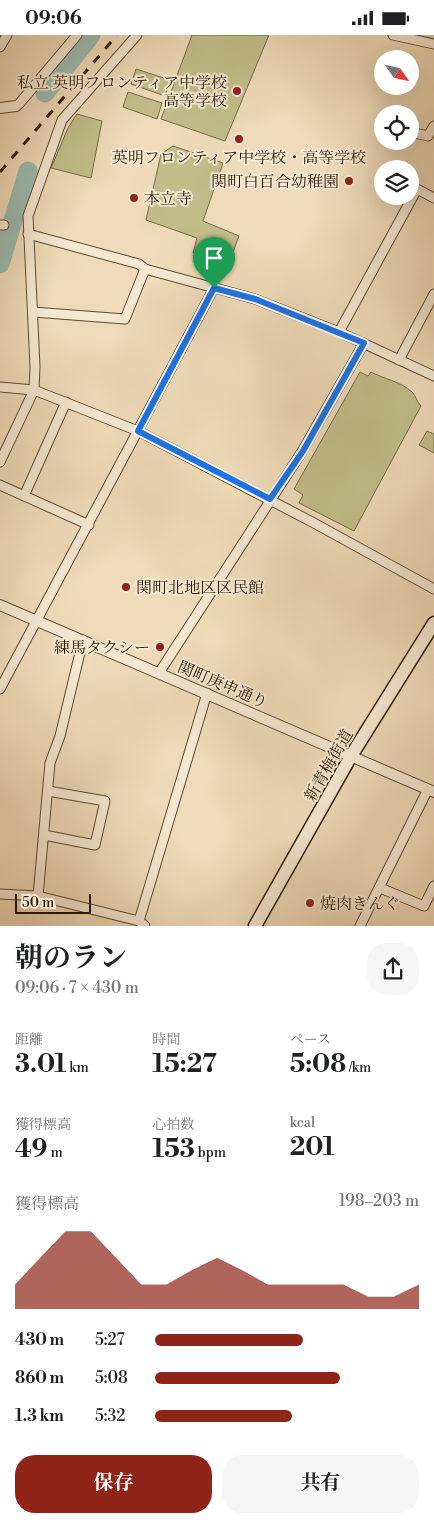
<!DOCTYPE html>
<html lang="ja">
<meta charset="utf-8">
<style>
body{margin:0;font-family:"Libre Bodoni","Noto Serif JP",serif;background:#f6f6f6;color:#202124;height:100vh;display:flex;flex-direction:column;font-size:19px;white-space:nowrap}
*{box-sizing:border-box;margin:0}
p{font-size:16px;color:#757577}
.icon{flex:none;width:28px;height:28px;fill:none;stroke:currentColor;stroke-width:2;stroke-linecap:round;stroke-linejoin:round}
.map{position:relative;height:891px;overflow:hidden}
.details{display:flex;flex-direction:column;background:#fff;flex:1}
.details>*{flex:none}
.needle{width:32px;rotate:124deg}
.tools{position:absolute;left:374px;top:15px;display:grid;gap:10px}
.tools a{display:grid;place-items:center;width:45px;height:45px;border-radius:50%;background:#fff;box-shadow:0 5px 20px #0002;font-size:25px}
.scale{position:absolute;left:15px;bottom:12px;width:76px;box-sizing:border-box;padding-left:5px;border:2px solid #2c1b08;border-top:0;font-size:14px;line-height:18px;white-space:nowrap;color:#2c1b08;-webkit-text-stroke:4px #f5e8d2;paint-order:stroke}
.pin{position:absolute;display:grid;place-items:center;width:42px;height:42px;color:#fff;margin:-51px -21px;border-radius:50% 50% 50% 0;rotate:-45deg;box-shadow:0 0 5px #0007}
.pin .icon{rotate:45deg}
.round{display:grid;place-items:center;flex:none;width:52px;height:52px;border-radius:20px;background:#f6f6f6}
.summary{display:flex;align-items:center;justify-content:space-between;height:85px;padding:0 15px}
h1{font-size:28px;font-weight:700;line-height:38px}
.figures{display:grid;grid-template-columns:repeat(3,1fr);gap:8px;height:85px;padding:5px 15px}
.figures div{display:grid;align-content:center}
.figures b{font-size:25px;font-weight:700}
.figures small{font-size:14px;font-weight:400}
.figures p{font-size:14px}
.chart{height:140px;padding:10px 15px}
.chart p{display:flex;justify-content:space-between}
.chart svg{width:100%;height:90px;margin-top:5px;fill:#8f2418;opacity:.7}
.button{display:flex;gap:10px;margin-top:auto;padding:10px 15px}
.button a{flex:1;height:58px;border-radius:20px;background:#8f2418;color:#fff;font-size:20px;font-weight:700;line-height:58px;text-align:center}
.button a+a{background:#f6f6f6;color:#202124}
ul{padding:0 15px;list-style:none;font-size:16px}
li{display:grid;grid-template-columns:80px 60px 1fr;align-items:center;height:38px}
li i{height:12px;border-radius:6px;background:#8f2418}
.status{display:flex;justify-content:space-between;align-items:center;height:35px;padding:0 25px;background:#fff;direction:ltr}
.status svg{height:14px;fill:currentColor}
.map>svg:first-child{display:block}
.green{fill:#c1bd8a;stroke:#766c49}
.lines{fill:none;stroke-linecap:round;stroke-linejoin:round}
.river{stroke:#9abbb1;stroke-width:19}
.minor-casing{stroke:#5d4b34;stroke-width:11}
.tertiary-casing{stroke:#5d4b34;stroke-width:12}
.secondary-casing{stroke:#2c1b08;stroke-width:15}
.minor{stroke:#f5e8d2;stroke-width:9}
.tertiary{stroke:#f5e8d2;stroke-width:10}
.secondary{stroke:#f5e8d2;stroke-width:12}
.rail{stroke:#2c1b08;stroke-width:3;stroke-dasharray:9 9;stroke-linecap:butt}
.route-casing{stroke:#fff;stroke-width:10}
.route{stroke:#1a73e8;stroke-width:6}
.poi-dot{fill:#8f2418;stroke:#f5e8d2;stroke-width:2}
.labels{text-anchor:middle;stroke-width:4;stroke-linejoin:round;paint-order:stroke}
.poi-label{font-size:16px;fill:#2c1b08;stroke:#f5e8d2;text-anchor:end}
.street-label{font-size:16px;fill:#2c1b08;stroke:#f5e8d2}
</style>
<div class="status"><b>09:06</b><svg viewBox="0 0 49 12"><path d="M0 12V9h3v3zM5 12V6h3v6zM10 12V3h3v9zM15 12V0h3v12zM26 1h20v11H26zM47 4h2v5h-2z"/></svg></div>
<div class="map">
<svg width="434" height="891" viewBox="0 0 434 891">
<rect width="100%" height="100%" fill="#efdbb9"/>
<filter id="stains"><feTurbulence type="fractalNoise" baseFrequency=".004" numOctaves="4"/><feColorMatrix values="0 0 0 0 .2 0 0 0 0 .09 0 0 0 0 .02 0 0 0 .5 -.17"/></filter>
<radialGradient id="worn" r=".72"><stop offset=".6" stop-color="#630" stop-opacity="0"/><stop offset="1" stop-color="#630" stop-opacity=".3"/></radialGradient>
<g class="green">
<path d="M192,0H269L225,106L161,84Z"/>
<path d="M136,34L170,45L165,61L131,49Z"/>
<path d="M128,57L162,68L157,84L123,72Z"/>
<path d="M77,79L102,86L91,143L51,133L68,93Z"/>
<path d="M173,111L223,128L203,186L239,201L229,228L193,218L197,203L146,185L161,119Z"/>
<path d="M360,337L368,341L371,337C384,344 400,346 412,357C416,361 417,367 421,371L354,496L299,468L303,460L294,454Z"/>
<path d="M427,396L434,399V418L419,410Z"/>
</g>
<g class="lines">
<g class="river">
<path d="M45,58L91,0"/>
<path d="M0,229L28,136"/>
</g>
<g class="minor-casing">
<g id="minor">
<path d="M393,0L434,9"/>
<path d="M0,12L7,0"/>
<path d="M16,71L19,69L77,0"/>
<path d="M410,97L428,101L434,91"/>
<path d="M0,190H4"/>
<path d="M28,199L139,229L145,234L255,264L339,297L434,341"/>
<path d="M33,277L125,284L145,234"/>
<path d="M339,297L417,154L434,163"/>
<path d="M399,325L434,259"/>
<path d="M0,352L34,355L138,396L314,488L434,554"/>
<path d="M0,427L34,355L35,332L28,181L62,85L137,0"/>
<path d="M0,450L89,490"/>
<path d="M24,461L66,367"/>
<path d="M159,638L303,415L364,308"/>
<path d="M0,654L214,253"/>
<path d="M44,800L95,810L105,766L48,756"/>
<path d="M380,853L424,871L434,851"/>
<path d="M0,859L38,861L139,886L145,891"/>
<path d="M38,861L50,728L60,701L83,605"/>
<path d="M139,886L207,658"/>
<path d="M360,891L428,754"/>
</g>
</g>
<g class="tertiary-casing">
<g id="tertiary">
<path d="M0,73L16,71"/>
<path d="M0,570L434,757"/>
</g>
</g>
<g class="secondary-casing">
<path id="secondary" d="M255,891L351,721L434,588"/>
</g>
<use href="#minor" class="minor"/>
<use href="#tertiary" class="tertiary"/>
<use href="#secondary" class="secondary"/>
<path class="rail" d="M0,137L117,0"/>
</g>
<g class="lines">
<g class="route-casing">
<path id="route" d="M214,253L255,264L364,308L303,416L270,464L138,396Z"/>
</g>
<use href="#route" class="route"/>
</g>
<g class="poi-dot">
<circle cx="237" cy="56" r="5"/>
<circle cx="239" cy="104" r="5"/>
<circle cx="349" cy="146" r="5"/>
<circle cx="134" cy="163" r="5"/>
<circle cx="126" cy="552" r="5"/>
<circle cx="160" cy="612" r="5"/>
<circle cx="310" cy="868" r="5"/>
</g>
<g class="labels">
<g class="poi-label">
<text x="227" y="53">私立 英明フロンティア中学校<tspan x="227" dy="18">高等学校</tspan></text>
<text x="239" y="128" text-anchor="middle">英明フロンティア中学校・高等学校</text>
<text x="339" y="152">関町白百合幼稚園</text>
<text x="144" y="169" text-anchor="start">本立寺</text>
<text x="136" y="558" text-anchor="start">関町北地区区民館</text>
<text x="150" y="618">練馬タクシー</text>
<text x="320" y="874" text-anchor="start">焼肉きんぐ</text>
</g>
<g class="street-label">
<text transform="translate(223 649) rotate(23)" y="6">関町庚申通り</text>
<text transform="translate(328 730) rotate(-60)" y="6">新青梅街道</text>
</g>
</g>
<rect width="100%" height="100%" filter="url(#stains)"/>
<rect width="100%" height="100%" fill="url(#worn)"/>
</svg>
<div class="tools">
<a><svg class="needle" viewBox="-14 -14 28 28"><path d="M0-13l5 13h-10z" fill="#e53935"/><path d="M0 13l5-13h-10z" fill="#757577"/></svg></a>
<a><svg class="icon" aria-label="locate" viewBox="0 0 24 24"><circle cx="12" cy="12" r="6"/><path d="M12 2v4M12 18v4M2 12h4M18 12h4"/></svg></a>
<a><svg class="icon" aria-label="layers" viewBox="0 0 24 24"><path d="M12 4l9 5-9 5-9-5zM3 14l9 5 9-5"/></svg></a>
</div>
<div class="scale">50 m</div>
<div class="pin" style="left:214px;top:253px;background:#1e9e55"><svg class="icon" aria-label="arrive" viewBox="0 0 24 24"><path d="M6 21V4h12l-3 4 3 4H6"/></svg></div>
</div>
<section class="details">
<div class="summary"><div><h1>朝のラン</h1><p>09:06 · 7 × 430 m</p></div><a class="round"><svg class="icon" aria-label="share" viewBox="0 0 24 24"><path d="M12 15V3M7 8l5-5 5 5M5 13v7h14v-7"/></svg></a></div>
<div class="figures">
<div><p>距離</p><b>3.01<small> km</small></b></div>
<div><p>時間</p><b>15:27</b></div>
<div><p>ペース</p><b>5:08<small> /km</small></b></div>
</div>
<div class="figures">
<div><p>獲得標高</p><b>49<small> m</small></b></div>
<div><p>心拍数</p><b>153<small> bpm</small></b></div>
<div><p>kcal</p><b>201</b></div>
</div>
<div class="chart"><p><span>獲得標高</span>198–203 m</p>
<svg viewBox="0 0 160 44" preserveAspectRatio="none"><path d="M0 44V32L10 19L20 6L30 6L40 19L50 32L60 32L70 25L80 19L90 25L100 32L110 32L120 32L130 32L140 38L150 38L160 32V44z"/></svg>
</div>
<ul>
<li><b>430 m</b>5:27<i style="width:56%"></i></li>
<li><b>860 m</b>5:08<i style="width:70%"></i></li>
<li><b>1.3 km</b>5:32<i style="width:52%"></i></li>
</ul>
<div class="button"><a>保存</a><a>共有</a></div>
</section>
